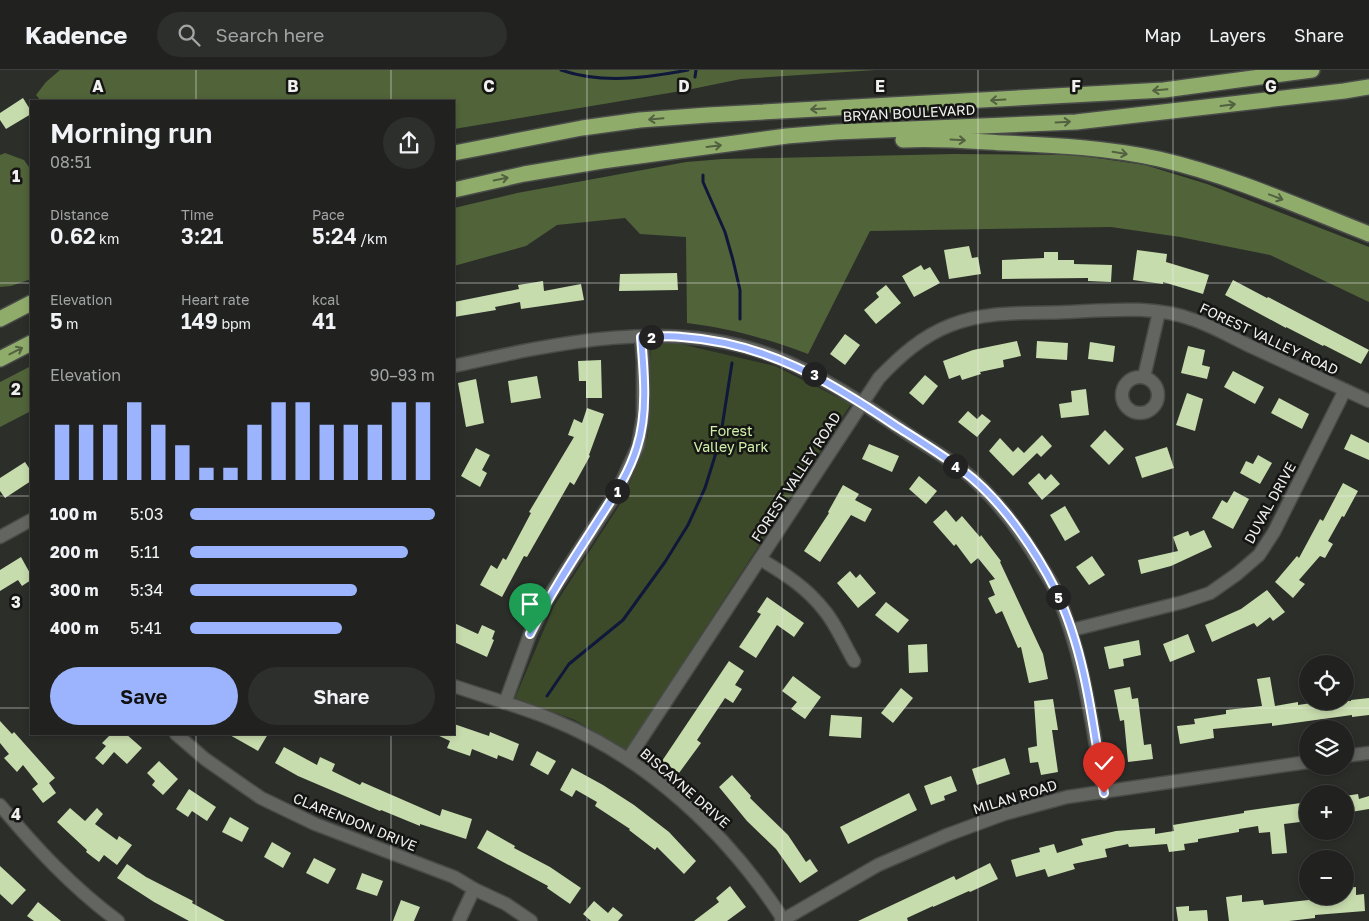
<!DOCTYPE html>
<meta charset="utf-8">
<style>
body{margin:0;font-family:"Golos Text",sans-serif;background:#2d2f2d;color:#f1f3f6;height:100vh;display:flex;flex-direction:column;font-size:19px;white-space:nowrap}
*{box-sizing:border-box;margin:0}
p{font-size:16px;color:#a2a4a5}
.icon{flex:none;width:28px;height:28px;fill:none;stroke:currentColor;stroke-width:2;stroke-linecap:round;stroke-linejoin:round}
.map{position:relative;flex:1;overflow:hidden}
.sheet{position:absolute;left:30px;top:30px;width:425px;height:635px;display:flex;flex-direction:column;background:#212220;border-radius:0px;box-shadow:0 2px 8px #0003,0 0 0 1px #3e3f3e}
.sheet>*{flex:none}
.tools{position:absolute;left:1299px;top:585px;display:grid;gap:10px}
.tools a{display:grid;place-items:center;width:55px;height:55px;border-radius:50%;background:#212220;box-shadow:0 2px 8px #0003,0 0 0 1px #3e3f3e;font-size:25px}
.pin{position:absolute;display:grid;place-items:center;width:42px;height:42px;color:#fff;margin:-51px -21px;border-radius:50% 50% 50% 0;rotate:-45deg;box-shadow:0 0 5px #0007}
.pin .icon{rotate:45deg}
.km{position:absolute;width:25px;height:25px;margin:-12px;border-radius:50%;background:#222;color:#fff;font-size:14px;line-height:25px;text-align:center}
.round{display:grid;place-items:center;flex:none;width:52px;height:52px;border-radius:26px;background:#2d2f2d}
.overview{display:flex;align-items:center;justify-content:space-between;height:85px;padding:0 20px}
h1{font-size:28px;font-weight:600;line-height:38px}
.metrics{display:grid;grid-template-columns:repeat(3,1fr);gap:8px;height:85px;padding:5px 20px}
.metrics div{display:grid;align-content:center}
.metrics b{font-size:21px;font-weight:600}
.metrics small{font-size:14px;font-weight:400}
.metrics p{font-size:14px}
.chart{height:140px;padding:10px 20px}
.chart p{display:flex;justify-content:space-between}
.chart svg{width:100%;height:90px;margin-top:5px;stroke:#9bb4fd;stroke-width:6}
.primary-button{display:flex;gap:10px;margin-top:auto;padding:10px 20px}
.primary-button a{flex:1;height:58px;border-radius:30px;background:#9bb4fd;color:#111;font-size:20px;font-weight:600;line-height:58px;text-align:center}
.primary-button a+a{background:#2d2f2d;color:#f1f3f6}
ul{padding:0 20px;list-style:none;font-size:16px}
li{display:grid;grid-template-columns:80px 60px 1fr;align-items:center;height:38px}
li i{height:12px;border-radius:6px;background:#9bb4fd}
header{display:flex;align-items:center;gap:30px;box-sizing:border-box;height:70px;padding:0 25px;background:#212220;border-bottom:1px solid #3e3f3e}
header strong{font-size:24px}
nav{display:flex;gap:28px;margin-inline-start:auto;font-size:18px}
.search{width:350px;height:45px;background:#2d2f2d;display:flex;align-items:center;gap:12px;box-sizing:border-box;padding:0 18px;border-radius:28px;color:#a2a4a5;font-size:19px}
.map>svg:first-child{display:block}
.green{fill:#3c4a29}
.forest{fill:#516339}
.lines{fill:none;stroke-linecap:round;stroke-linejoin:round}
.stream{stroke:#0f183a;stroke-width:3}
.building{fill:#c7dcad}
.minor-casing{stroke:#494b48;stroke-width:15}
.motorway-casing{stroke:#494b48;stroke-width:18}
.minor{stroke:#636561;stroke-width:12}
.motorway{stroke:#90ac6b;stroke-width:15}
.oneway{stroke:#526140}
.route-casing{stroke:#fff;stroke-width:10}
.route{stroke:#9bb4fd;stroke-width:6}
.grid{fill:none;stroke:#f0f1ef;stroke-width:1;stroke-opacity:0.55}
.labels{text-anchor:middle;stroke-width:5;stroke-linejoin:round;paint-order:stroke}
.street-label{font-size:14px;fill:#f0f1ef;stroke:#151614}
.park-label{font-size:14px;fill:#d1f0aa;stroke:#151614}
.grid-label{font-size:16px;text-anchor:middle;font-weight:bold;fill:#f0f1ef;stroke:#151614;stroke-width:5;stroke-linejoin:round;paint-order:stroke}
</style>
<header>
<strong>Kadence</strong>
<div class="search"><svg class="icon" aria-label="search" viewBox="0 0 24 24"><circle cx="10" cy="10" r="6"/><path d="M15 15l6 6"/></svg>Search here</div>
<nav><a>Map</a><a>Layers</a><a>Share</a></nav>
</header>
<div class="map">
<svg width="1369" height="851" viewBox="0 0 1369 851">
<rect width="100%" height="100%" fill="#2c2e2a"/>
<path class="green" d="M651,267L775,296L851,334L626,680L575,650L515,628L554,536L624,428L648,366Z"/>
<g class="forest">
<path d="M60,0H876L741,9L687,20L454,59V31H41L36,25L46,12Z"/>
<path d="M5,83L24,90L31,100V209L11,216L0,217V85Z"/>
<path d="M954,84L1076,85L1145,95L1207,114L1369,177V232L1270,185L1180,167L1111,157L870,161L808,284C765,268 732,259 687,253L686,167L640,164L625,148L557,155L526,176L454,196V138L517,123L686,92L723,89Z"/>
<path d="M31,296V341L0,357V312Z"/>
</g>
<g class="lines">
<g class="stream">
<path d="M561,0C601,14 646,8 688,0"/>
<path d="M695,7L696,0"/>
<path d="M703,105V112L725,162L733,190L740,220V249"/>
<path d="M547,626L569,594L623,550L665,492L688,455L705,418L720,370L732,293"/>
</g>
</g>
<g class="building">
<path d="M23,28L31,41V44L6,59L0,50V43Z"/>
<path d="M969,176L972,188L978,187L981,204L949,209L944,180Z"/>
<path d="M1137,180L1167,184L1166,192L1209,205L1203,224L1163,212V214L1133,210Z"/>
<path d="M1044,182H1058V190H1074V194L1112,195L1111,212L1088,211V208L1002,209V190L1044,188Z"/>
<path d="M921,195L924,200L930,197L940,213L914,227L902,206Z"/>
<path d="M677,203L678,220L619,221L620,204Z"/>
<path d="M1233,210L1267,228L1268,227L1369,280L1361,294L1324,275L1323,276L1286,257V258L1225,225Z"/>
<path d="M543,211L544,221L581,214L584,230L521,239L520,232L495,237L496,240L454,247V232L519,219L518,215Z"/>
<path d="M886,215L901,233L876,254L864,240L879,227L876,223Z"/>
<path d="M845,264L860,275L845,295L830,284Z"/>
<path d="M1017,271L1021,286L1003,290L1004,297L980,302L981,304L962,310L960,305L949,309L943,291L973,280Z"/>
<path d="M1037,271L1068,273L1067,290L1036,288Z"/>
<path d="M1090,272L1115,276L1113,292L1088,289Z"/>
<path d="M1188,276L1205,280L1202,295L1210,297L1207,309L1181,303Z"/>
<path d="M601,290L602,328H586V311H579L578,291Z"/>
<path d="M1233,301L1264,317L1255,334L1224,317Z"/>
<path d="M925,305L938,316L923,335L909,323Z"/>
<path d="M537,306L541,328L511,333L508,311Z"/>
<path d="M476,309L484,353L466,357L458,313Z"/>
<path d="M1086,319L1089,345L1061,348L1059,334L1072,332L1071,321Z"/>
<path d="M1187,323L1203,329L1195,361L1176,355Z"/>
<path d="M1279,328L1309,344L1302,359L1271,343Z"/>
<path d="M587,338L604,344L589,385L590,386L574,415L570,412L527,487L524,486L502,527L480,515L491,495L497,499L503,488L506,490L531,443L529,442L574,367L568,365L574,349L582,353Z"/>
<path d="M968,341L977,349L982,344L991,351L977,367L958,352Z"/>
<path d="M1105,360L1124,379L1109,395L1090,376Z"/>
<path d="M1351,364L1369,373V390L1344,379Z"/>
<path d="M1042,365L1052,376L1041,387L1037,383L1013,406L989,381L1000,368L1013,382L1018,377L1024,383Z"/>
<path d="M869,374L899,386L892,402L862,389Z"/>
<path d="M1167,377L1174,398L1142,408L1135,387Z"/>
<path d="M476,378L490,385L482,400L487,403L480,417L461,406Z"/>
<path d="M1258,385L1272,393L1260,414L1240,403L1246,391L1253,394Z"/>
<path d="M25,392L31,401V411L5,428L0,421V408Z"/>
<path d="M1039,403L1045,410L1051,404L1060,414L1042,430L1028,413Z"/>
<path d="M919,406L937,421L926,434L909,419Z"/>
<path d="M1343,413L1358,421L1344,447L1342,446L1328,471L1333,474L1325,488L1320,486L1299,510L1305,514L1293,528L1275,512L1297,486L1299,488L1320,449L1323,451Z"/>
<path d="M843,415L859,424L855,430L872,439L865,452L851,445L820,492L804,481L829,443L828,442Z"/>
<path d="M1234,421L1249,429L1233,459L1212,448L1222,430L1227,433Z"/>
<path d="M1065,436L1080,462L1065,471L1050,445Z"/>
<path d="M946,440L956,452L962,446L980,467L981,465L1001,491L1000,492L1043,584L1048,609L1029,613L1021,577L1018,578L1002,541L996,544L988,528L995,525L989,511L995,509L978,488L971,494L956,474L954,476L933,452Z"/>
<path d="M1204,460L1212,477L1171,496L1141,504L1138,490L1178,481L1173,467L1188,461L1190,466Z"/>
<path d="M1092,486L1105,505L1089,515L1076,497Z"/>
<path d="M21,487L31,505V510L22,516L18,510L0,521V500Z"/>
<path d="M850,501L856,508L860,504L876,523L858,538L837,513Z"/>
<path d="M1267,520L1285,542L1273,551L1270,547L1257,557L1254,553L1212,572L1205,555L1241,539Z"/>
<path d="M767,527L804,553L794,567L777,555L756,588L739,577L761,544L757,542Z"/>
<path d="M886,532L909,550L898,563L875,545Z"/>
<path d="M454,553L478,564L482,555L495,561L492,569L494,570L487,587L454,572Z"/>
<path d="M1188,564L1195,582L1170,592L1163,574Z"/>
<path d="M1139,570L1141,585L1123,589L1124,596L1109,599L1104,577Z"/>
<path d="M927,574L928,602L909,603L908,575Z"/>
<path d="M729,591L744,601L735,615L742,619L733,633L725,628L697,670L701,673L679,703L662,691Z"/>
<path d="M793,606L821,627L805,649L791,639L797,632L782,621Z"/>
<path d="M1270,607L1275,636L1298,632V635L1326,631H1351V630L1369,628V645L1352,647V645L1272,656V653L1213,659L1214,668L1180,674L1177,656L1195,654L1194,649L1226,644V640L1262,636L1257,609Z"/>
<path d="M1130,617L1132,629L1138,628L1144,675L1151,674L1153,689L1128,692L1124,650L1120,651L1114,620Z"/>
<path d="M901,618L913,628L893,653L881,643Z"/>
<path d="M1053,629L1058,660H1052L1058,702L1041,705L1038,692L1030,693L1028,678L1037,676L1034,631Z"/>
<path d="M831,645L862,647L861,668L829,666Z"/>
<path d="M0,651L12,664L14,662L55,708L49,713L56,723L43,733L32,719L38,714L23,695L17,702L4,688L9,684L0,673Z"/>
<path d="M454,654L489,666L490,662L519,674L513,691L498,685L497,689L472,679L470,686L447,678L450,671L435,664H454Z"/>
<path d="M111,664H126L142,678L127,694L114,682L103,695L95,688L106,676L102,673Z"/>
<path d="M228,664H268L258,681Z"/>
<path d="M284,677L317,695L320,687L335,694L332,701L360,715L362,712L440,746L442,739L472,749L466,769L420,754V756L381,740L380,741L298,706L275,693Z"/>
<path d="M537,681L556,691L548,705L530,695Z"/>
<path d="M1005,688L1010,704L977,715L972,699Z"/>
<path d="M159,691L178,709L163,725L152,715L155,711L147,703Z"/>
<path d="M572,698L603,715L634,735L669,762L696,791L684,804L657,777L655,780L629,760L630,759L595,736L597,732L576,720L572,727L560,720Z"/>
<path d="M732,705L751,726L750,728L788,765L806,792L810,789L818,801L800,813L776,779L747,751L719,717Z"/>
<path d="M951,706L957,721L944,726L945,730L931,735L924,716Z"/>
<path d="M189,719L216,737L207,751L192,741L188,747L176,739Z"/>
<path d="M909,723L917,740L848,774L840,757Z"/>
<path d="M1358,724L1359,729L1369,726V739L1345,743V726Z"/>
<path d="M1308,732V751L1284,754L1287,783L1272,784L1270,762L1259,763L1258,756L1239,759V762L1198,769V772L1184,774L1185,780L1169,782L1167,774L1129,777L1128,774L1105,779L1107,787L1073,794L1075,799L1048,807L1045,799L1016,807L1011,790L1040,782L1039,778L1054,774L1057,783L1083,775L1081,769L1116,761L1155,758V764L1174,761L1173,755L1244,743V741Z"/>
<path d="M70,738L85,751L97,738L103,744L95,754L117,770L119,766L132,775L117,795L104,785L99,792L86,782L87,780L57,752Z"/>
<path d="M230,747L249,758L242,772L222,762Z"/>
<path d="M487,760L515,776L514,778L550,797L581,818L570,834L547,818L548,816L477,778Z"/>
<path d="M272,772L291,783L283,798L264,787Z"/>
<path d="M314,788L336,799L328,814L306,803Z"/>
<path d="M990,793L998,809L970,822L969,821L933,837V836L907,848L908,851H858L954,806L956,810Z"/>
<path d="M127,794L146,807L193,831L192,833L225,851H189L154,832L117,808Z"/>
<path d="M0,796L26,820L12,835L0,824Z"/>
<path d="M362,803L383,811L377,826L356,819Z"/>
<path d="M730,816L746,837L727,851H694L719,832L716,828Z"/>
<path d="M1356,817V825L1364,824L1365,841L1315,845V848L1289,851H1229L1226,827L1242,825V832L1263,830L1264,835L1345,826V818Z"/>
<path d="M401,830L420,837L414,851H393Z"/>
<path d="M594,831L608,843L613,837L623,845L618,851H591L583,844Z"/>
<path d="M38,832L61,851H34L27,846Z"/>
<path d="M1189,836V841L1207,840L1208,851H1178L1176,837Z"/>
</g>
<g class="lines">
<g class="minor-casing">
<g id="minor">
<path d="M454,296C556,273 671,247 773,286C822,305 867,336 911,366C928,377 947,388 964,401C996,428 1020,460 1041,496C1047,505 1053,514 1057,524C1084,586 1092,656 1104,723"/>
<path d="M1144,307L1159,242"/>
<circle cx="1140" cy="325" r="18"/>
<path d="M0,467L31,450"/>
<path d="M760,489C784,503 807,518 824,540C836,554 844,574 854,591"/>
<path d="M1072,560L1183,532L1210,523L1237,504L1259,485L1274,462L1345,320"/>
<path d="M454,616C486,627 519,636 551,649C648,688 727,763 783,849"/>
<path d="M505,633L530,564L548,528L617,422L638,376L643,346V291L641,267"/>
<path d="M176,664L205,689L261,728L315,754L454,807L474,819L506,834L531,851"/>
<path d="M1345,686L1369,683"/>
<path d="M628,689L879,308C900,286 922,266 951,255C989,240 1027,244 1067,242C1108,240 1154,235 1194,250C1214,257 1233,268 1252,277C1291,295 1330,313 1369,331"/>
<path d="M0,735C36,778 73,818 118,851"/>
<path d="M459,851L474,819"/>
<path d="M781,851L878,795L947,765L1004,744L1067,727L1308,692"/>
</g>
</g>
<g class="motorway-casing">
<g id="motorway">
<path d="M903,70C937,68 971,71 1005,73C1056,75 1109,78 1159,89C1232,106 1300,137 1369,164"/>
<path d="M454,83L582,58L640,50L708,45L1164,20L1312,0"/>
<path d="M454,120L524,104L602,91L787,66L836,62L1076,52L1344,21L1369,17"/>
<path d="M0,249L31,233"/>
<path d="M0,289L31,273"/>
</g>
</g>
<use href="#minor" class="minor"/>
<use href="#motorway" class="motorway"/>
</g>
<defs><path id="oneway-shaft" d="M-6 0H5M1.5-3L5.5 0L1.5 3" fill="none" stroke-width="1.6" stroke-linecap="round" stroke-linejoin="round" transform="scale(1.25)"/></defs>
<g class="oneway">
<use href="#oneway-shaft" transform="translate(1160 20) rotate(175)"/>
<use href="#oneway-shaft" transform="translate(998 30) rotate(177)"/>
<use href="#oneway-shaft" transform="translate(1228 35) rotate(-7)"/>
<use href="#oneway-shaft" transform="translate(818 39) rotate(177)"/>
<use href="#oneway-shaft" transform="translate(656 49) rotate(175)"/>
<use href="#oneway-shaft" transform="translate(1063 52) rotate(-3)"/>
<use href="#oneway-shaft" transform="translate(958 70) rotate(3)"/>
<use href="#oneway-shaft" transform="translate(714 76) rotate(-7)"/>
<use href="#oneway-shaft" transform="translate(1120 83) rotate(9)"/>
<use href="#oneway-shaft" transform="translate(501 109) rotate(-12)"/>
<use href="#oneway-shaft" transform="translate(1276 127) rotate(21)"/>
<use href="#oneway-shaft" transform="translate(16 281) rotate(-27)"/>
</g>
<g class="lines">
<g class="route-casing">
<path id="route" d="M530,564C548,528 570,494 592,460C609,433 628,407 637,377C648,343 644,302 641,267C655,267 669,265 682,267C766,273 828,310 896,356C918,370 941,384 962,400C1000,428 1035,479 1056,521C1086,583 1093,656 1104,723"/>
</g>
<use href="#route" class="route"/>
</g>
<path class="grid" d="M196,0V31M391,0V31M587,0V851M782,0V851M978,0V851M1173,0V851M0,213H31M454,213H1369M0,426H31M454,426H1369M0,638H31M454,638H1369M196,664V851M391,664V851"/>
<g class="labels">
<g class="street-label">
<text transform="translate(909 43) rotate(-3)" y="5">BRYAN BOULEVARD</text>
<text transform="translate(1269 269) rotate(25)" y="5">FOREST VALLEY ROAD</text>
<text transform="translate(796 407) rotate(-57)" y="5">FOREST VALLEY ROAD</text>
<text transform="translate(1270 433) rotate(-61)" y="5">DUVAL DRIVE</text>
<text transform="translate(685 718) rotate(41)" y="5">BISCAYNE DRIVE</text>
<text transform="translate(1015 727) rotate(-17)" y="5">MILAN ROAD</text>
<text transform="translate(355 752) rotate(22)" y="5">CLARENDON DRIVE</text>
</g>
<g class="park-label">
<text x="731" y="366">Forest<tspan x="731" dy="16">Valley Park</tspan></text>
</g>
</g>
<g class="grid-label">
<text x="98" y="22">A</text>
<text x="293" y="22">B</text>
<text x="489" y="22">C</text>
<text x="684" y="22">D</text>
<text x="880" y="22">E</text>
<text x="1076" y="22">F</text>
<text x="1271" y="22">G</text>
<text x="16" y="112">1</text>
<text x="16" y="325">2</text>
<text x="16" y="538">3</text>
<text x="16" y="750">4</text>
</g>
</svg>
<div class="tools">
<a><svg class="icon" aria-label="locate" viewBox="0 0 24 24"><circle cx="12" cy="12" r="6"/><path d="M12 2v4M12 18v4M2 12h4M18 12h4"/></svg></a>
<a><svg class="icon" aria-label="layers" viewBox="0 0 24 24"><path d="M12 4l9 5-9 5-9-5zM3 14l9 5 9-5"/></svg></a>
<a>+</a>
<a>−</a>
</div>
<div class="pin" style="left:530px;top:564px;background:#1e9e55"><svg class="icon" aria-label="arrive" viewBox="0 0 24 24"><path d="M6 21V4h12l-3 4 3 4H6"/></svg></div>
<div class="pin" style="left:1104px;top:723px;background:#d93025"><svg class="icon" aria-label="check" viewBox="0 0 24 24"><path d="M5 12l5 5 9-10"/></svg></div>
<b class="km" style="left:617px;top:421px">1</b>
<b class="km" style="left:651px;top:267px">2</b>
<b class="km" style="left:814px;top:304px">3</b>
<b class="km" style="left:955px;top:396px">4</b>
<b class="km" style="left:1058px;top:527px">5</b>
<section class="sheet">
<div class="overview"><div><h1>Morning run</h1><p>08:51</p></div><a class="round"><svg class="icon" aria-label="share" viewBox="0 0 24 24"><path d="M12 15V3M7 8l5-5 5 5M5 13v7h14v-7"/></svg></a></div>
<div class="metrics">
<div><p>Distance</p><b>0.62<small> km</small></b></div>
<div><p>Time</p><b>3:21</b></div>
<div><p>Pace</p><b>5:24<small> /km</small></b></div>
</div>
<div class="metrics">
<div><p>Elevation</p><b>5<small> m</small></b></div>
<div><p>Heart rate</p><b>149<small> bpm</small></b></div>
<div><p>kcal</p><b>41</b></div>
</div>
<div class="chart"><p><span>Elevation</span>90–93 m</p>
<svg viewBox="0 0 160 44" preserveAspectRatio="none"><path d="M5 44V17M15 44V17M25 44V17M35 44V6M45 44V17M55 44V27M65 44V38M75 44V38M85 44V17M95 44V6M105 44V6M115 44V17M125 44V17M135 44V17M145 44V6M155 44V6"/></svg>
</div>
<ul>
<li><b>100 m</b>5:03<i style="width:100%"></i></li>
<li><b>200 m</b>5:11<i style="width:89%"></i></li>
<li><b>300 m</b>5:34<i style="width:68%"></i></li>
<li><b>400 m</b>5:41<i style="width:62%"></i></li>
</ul>
<div class="primary-button"><a>Save</a><a>Share</a></div>
</section>
</div>
